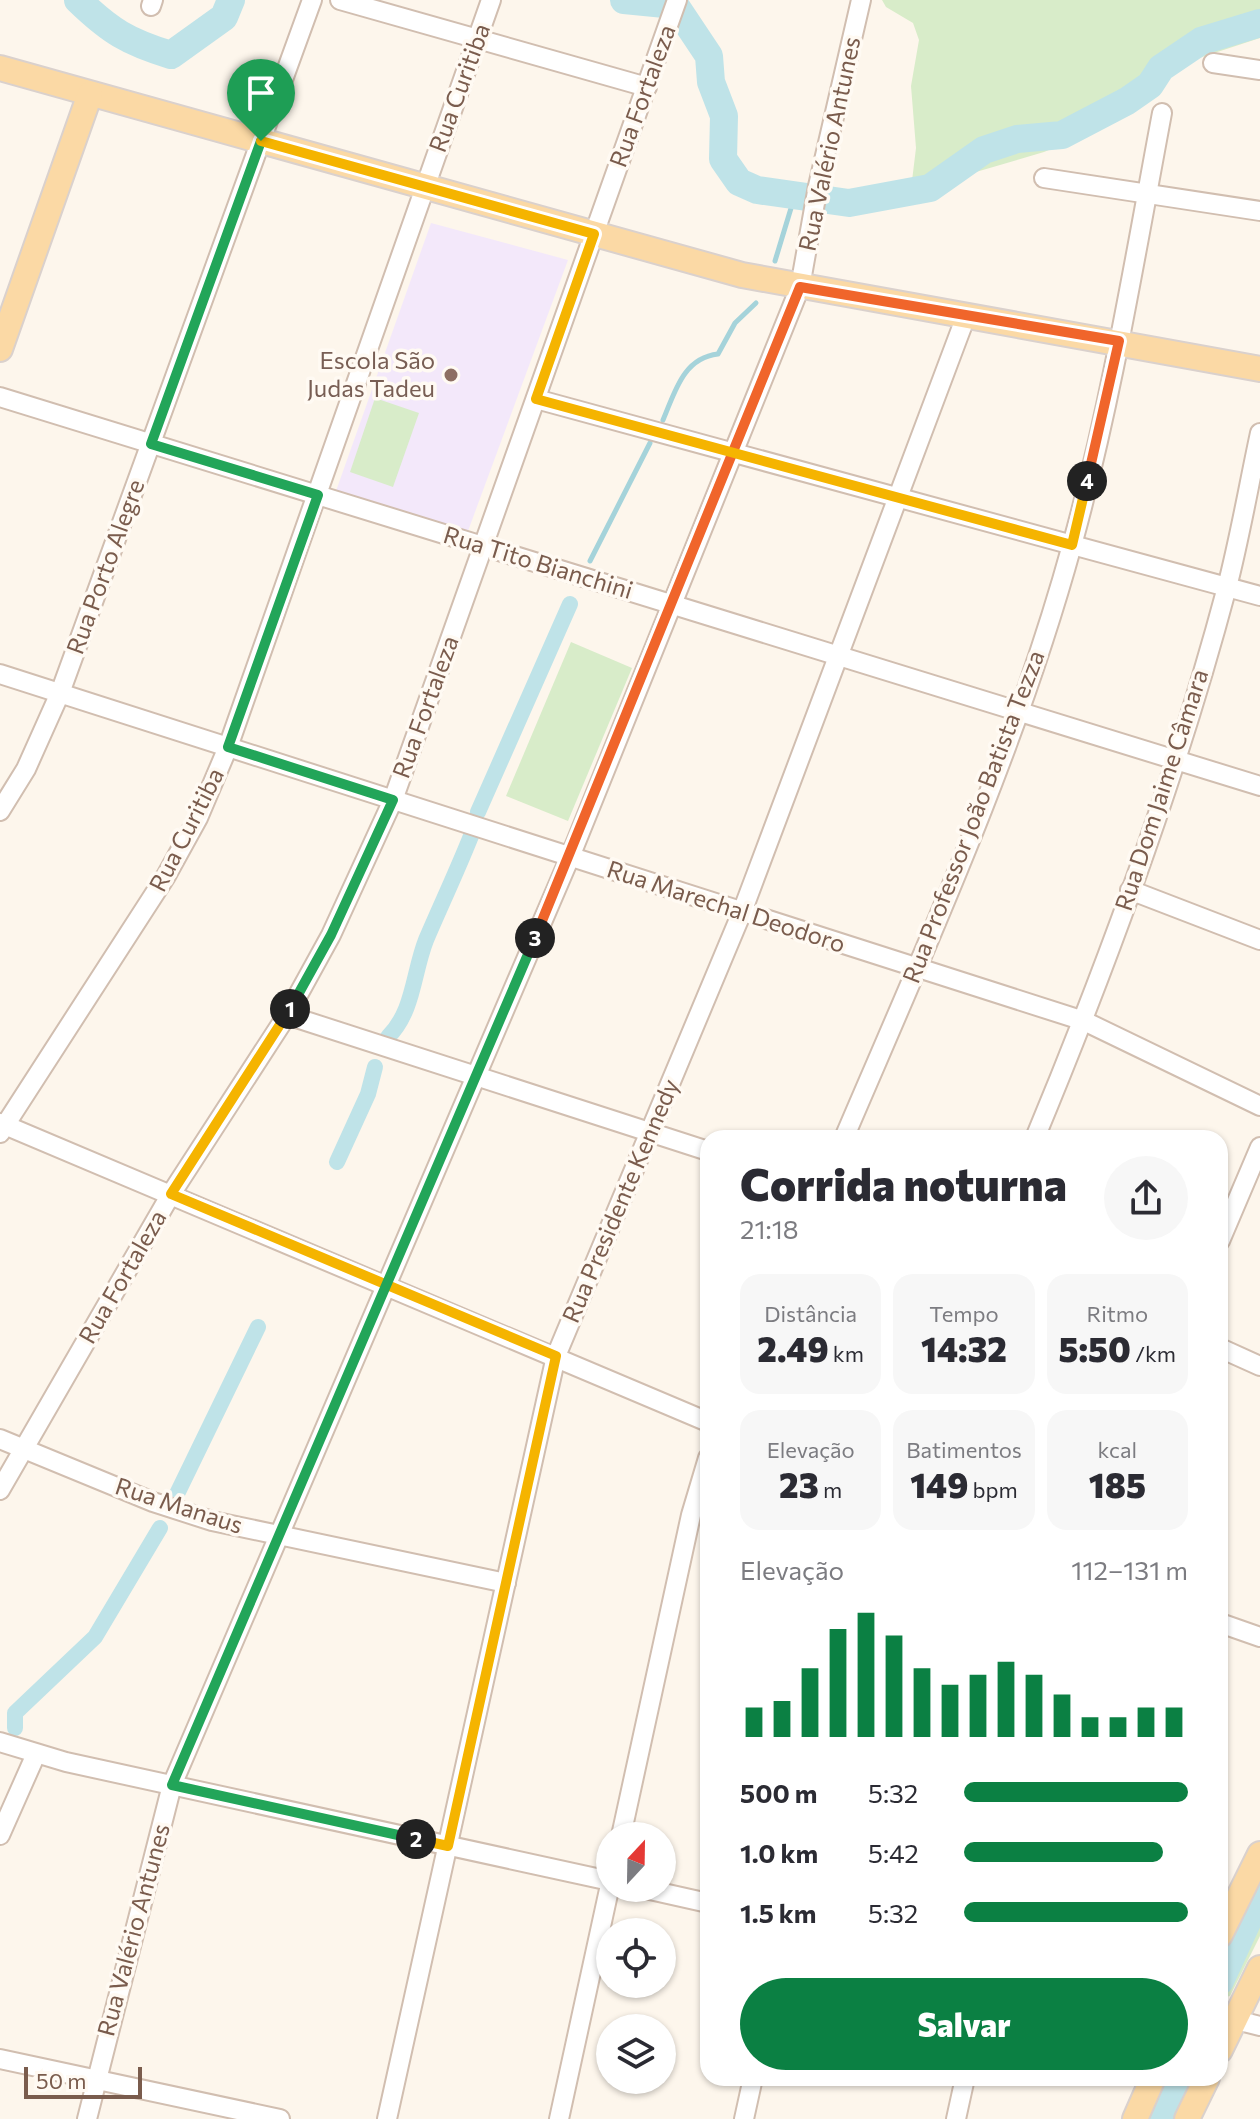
<!DOCTYPE html>
<html lang="pt">
<meta charset="utf-8">
<style>
body{margin:0;font-family:Commissioner,sans-serif;background:#f7f7f7;color:#2b2b33;height:100vh;display:flex;flex-direction:column;font-size:30px;white-space:nowrap}
*{box-sizing:border-box;margin:0}
p{font-size:26px;color:#7c7c81}
.icon{flex:none;width:44px;height:44px;fill:none;stroke:currentColor;stroke-width:2;stroke-linecap:round;stroke-linejoin:round}
.map{position:relative;flex:1;overflow:hidden}
.panel{position:absolute;left:700px;top:1130px;width:528px;height:956px;display:flex;flex-direction:column;background:#fff;border-radius:24px;box-shadow:0 2px 6px #0004}
.panel>*{flex:none}
.needle{width:52px;rotate:22deg}
.buttons{position:absolute;left:596px;top:1822px;display:grid;gap:16px}
.buttons a{display:grid;place-items:center;width:80px;height:80px;border-radius:50%;background:#fff;box-shadow:0 2px 6px #0004;font-size:40px}
.scale{position:absolute;left:24px;bottom:20px;width:118px;box-sizing:border-box;padding-left:8px;border:4px solid #7a5c4d;border-top:0;font-size:22px;line-height:28px;white-space:nowrap;color:#7a5c4d;-webkit-text-stroke:6px #fffaf3;paint-order:stroke}
.pin{position:absolute;display:grid;place-items:center;width:68px;height:68px;color:#fff;margin:-82px -34px;border-radius:50% 50% 50% 0;rotate:-45deg;box-shadow:0 0 8px #0007}
.pin .icon{rotate:45deg}
.km{position:absolute;width:40px;height:40px;margin:-20px;border-radius:50%;background:#222;color:#fff;font-size:22px;line-height:40px;text-align:center}
.round{display:grid;place-items:center;flex:none;width:84px;height:84px;border-radius:42px;background:#f7f7f7}
.summary{display:flex;align-items:center;justify-content:space-between;height:136px;padding:0 40px}
h1{font-size:44px;font-weight:800;line-height:60px}
.stats{display:grid;grid-template-columns:repeat(3,1fr);gap:12px;height:136px;padding:8px 40px}
.stats div{display:grid;align-content:center;border-radius:20px;background:#f7f7f7;text-align:center}
.stats b{font-size:34px;font-weight:800}
.stats small{font-size:22px;font-weight:400}
.stats p{font-size:22px}
.chart{height:224px;padding:16px 40px}
.chart p{display:flex;justify-content:space-between}
.chart svg{width:100%;height:144px;margin-top:8px;stroke:#0b8043;stroke-width:6}
.primary-button{display:flex;gap:16px;margin-top:auto;padding:16px 40px}
.primary-button a{flex:1;height:92px;border-radius:48px;background:#0b8043;color:#fff;font-size:32px;font-weight:800;line-height:92px;text-align:center}
ul{padding:0 40px;list-style:none;font-size:26px}
li{display:grid;grid-template-columns:128px 96px 1fr;align-items:center;height:60px}
li i{height:20px;border-radius:10px;background:#0b8043}
.map>svg:first-child{display:block}
.education{fill:#f3e8fa}
.green{fill:#d8ecc9}
.lines{fill:none;stroke-linecap:round;stroke-linejoin:round}
.stream{stroke:#a5d3da;stroke-width:5}
.canal{stroke:#bfe3e8;stroke-width:16}
.river{stroke:#bfe3e8;stroke-width:28}
.minor-casing{stroke:#d1beb0;stroke-width:22}
.major-casing{stroke:#dad1cd;stroke-width:28}
.minor{stroke:#fff;stroke-width:18}
.major{stroke:#fbd9a5;stroke-width:24}
.split-1-casing{stroke:#fff;stroke-width:16}
.split-2-casing{stroke:#fff;stroke-width:16}
.split-3-casing{stroke:#fff;stroke-width:16}
.split-4-casing{stroke:#fff;stroke-width:16}
.split-5-casing{stroke:#fff;stroke-width:16}
.split-1{stroke:#22a559;stroke-width:10}
.split-2{stroke:#f5b400;stroke-width:10}
.split-3{stroke:#22a559;stroke-width:10}
.split-4{stroke:#f0652b;stroke-width:10}
.split-5{stroke:#f5b400;stroke-width:10}
.education-dot{fill:#8d6e63;stroke:#fffaf3;stroke-width:3}
.labels{text-anchor:middle;stroke-width:7;stroke-linejoin:round;paint-order:stroke}
.street-label{font-size:24px;fill:#7a5c4d;stroke:#fffaf3}
.education-label{font-size:24px;fill:#785e54;stroke:#fffaf3;text-anchor:end}
</style>
<div class="map">
<svg width="1260" height="2119" viewBox="0 0 1260 2119">
<rect width="100%" height="100%" fill="#fdf6ec"/>
<path class="education" d="M431,223L568,260L468,531L336,491Z"/>
<g class="green">
<path d="M882,0H1260V38L1196,59L1162,80L1135,110L1112,124L1044,152L976,172L919,201L911,189L916,148L911,86L919,40L913,23L886,7Z"/>
<path d="M375,398L419,413L393,487L350,472Z"/>
<path d="M571,642L632,668L568,821L506,796Z"/>
<path d="M1260,1877V1936L1230,1996L1220,1998V1959Z"/>
<path d="M1161,2078H1191L1172,2119H1142Z"/>
</g>
<g class="lines">
<g class="stream">
<path d="M775,261L795,195"/>
<path d="M663,420C675,392 683,358 718,354L735,323L756,303"/>
<path d="M590,561L650,443"/>
</g>
<g class="canal">
<path d="M478,812L570,604"/>
<path d="M388,1037C414,1011 413,973 426,940C441,905 457,871 471,836"/>
<path d="M337,1162L368,1094L375,1067"/>
<path d="M176,1496L258,1327"/>
<path d="M15,1728V1713L95,1637L160,1528"/>
</g>
<g class="river">
<path d="M78,0C110,31 128,42 171,55L224,17L231,0"/>
<path d="M624,0L675,5L709,56L711,82L724,116L723,159L739,182L757,190L849,203L930,188L984,150L1017,139L1062,135L1127,101L1150,85L1161,68L1201,41L1260,23"/>
<path d="M1220,1981L1260,1894"/>
<path d="M1159,2119L1177,2078"/>
</g>
<g class="minor-casing">
<g id="minor">
<path d="M340,0L647,87"/>
<path d="M151,6L153,0"/>
<path d="M1213,63L1260,70"/>
<path d="M1044,178L1260,211"/>
<path d="M0,397L1260,786"/>
<path d="M536,399L1260,596"/>
<path d="M0,674L1084,1021L1260,1106"/>
<path d="M0,811L26,769L60,693L312,0"/>
<path d="M1130,890L1260,940"/>
<path d="M287,1015L708,1151"/>
<path d="M0,1123L708,1422"/>
<path d="M0,1133L166,876L198,818L228,747L491,0"/>
<path d="M844,1138C927,944 1016,749 1072,545C1111,404 1135,257 1162,113"/>
<path d="M1035,1138C1109,960 1177,775 1227,587C1240,537 1249,484 1260,433"/>
<path d="M1220,1241L1260,1147"/>
<path d="M1220,1348L1260,1366"/>
<path d="M0,1439L153,1502L212,1521L506,1583"/>
<path d="M0,1490L171,1194L287,1015L331,935L393,800L677,0"/>
<path d="M1220,1623L1260,1637"/>
<path d="M0,1742L66,1762L610,1881"/>
<path d="M0,1835L36,1754"/>
<path d="M621,1836L691,1515L708,1458"/>
<path d="M641,1888L708,1903"/>
<path d="M1220,2016L1260,2026"/>
<path d="M0,2059L280,2119"/>
<path d="M87,2119L172,1785L570,857L800,287L818,186L861,0"/>
<path d="M387,2119L556,1356L742,912L966,316"/>
<path d="M559,2119L610,1885"/>
<path d="M744,2119L753,2078"/>
<path d="M956,2119L965,2078"/>
</g>
</g>
<g class="major-casing">
<g id="major">
<path d="M0,68L742,275L1260,369"/>
<path d="M0,349L90,94"/>
<path d="M1220,1935L1260,1854"/>
<path d="M1220,2050L1260,1968"/>
<path d="M1135,2119L1153,2078"/>
<path d="M1187,2119L1207,2078"/>
</g>
</g>
<use href="#minor" class="minor"/>
<use href="#major" class="major"/>
</g>
<g class="lines">
<g class="split-1-casing">
<path id="split-1" d="M261,141L151,444L318,495L228,747L393,800L331,935L290,1009"/>
</g>
<g class="split-2-casing">
<path id="split-2" d="M290,1009L171,1194L556,1356L448,1846L416,1839"/>
</g>
<g class="split-3-casing">
<path id="split-3" d="M416,1839L172,1785L535,938"/>
</g>
<g class="split-4-casing">
<path id="split-4" d="M535,938L800,287L1119,341L1087,481"/>
</g>
<g class="split-5-casing">
<path id="split-5" d="M261,141L594,234L536,399L1072,545L1087,481"/>
</g>
<use href="#split-1" class="split-1"/>
<use href="#split-2" class="split-2"/>
<use href="#split-3" class="split-3"/>
<use href="#split-4" class="split-4"/>
<use href="#split-5" class="split-5"/>
</g>
<circle class="education-dot" cx="451" cy="375" r="8"/>
<g class="labels">
<g class="street-label">
<text transform="translate(460 88) rotate(-70)" y="8">Rua Curitiba</text>
<text transform="translate(643 96) rotate(-70)" y="8">Rua Fortaleza</text>
<text transform="translate(830 144) rotate(-78)" y="8">Rua Valério Antunes</text>
<text transform="translate(538 563) rotate(17)" y="8">Rua Tito Bianchini</text>
<text transform="translate(106 567) rotate(-70)" y="8">Rua Porto Alegre</text>
<text transform="translate(426 707) rotate(-70)" y="8">Rua Fortaleza</text>
<text transform="translate(1162 790) rotate(-72)" y="8">Rua Dom Jaime Câmara</text>
<text transform="translate(974 817) rotate(-69)" y="8">Rua Professor João Batista Tezza</text>
<text transform="translate(187 830) rotate(-63)" y="8">Rua Curitiba</text>
<text transform="translate(726 907) rotate(18)" y="8">Rua Marechal Deodoro</text>
<text transform="translate(621 1201) rotate(-67)" y="8">Rua Presidente Kennedy</text>
<text transform="translate(123 1277) rotate(-60)" y="8">Rua Fortaleza</text>
<text transform="translate(179 1506) rotate(18)" y="8">Rua Manaus</text>
<text transform="translate(134 1930) rotate(-75)" y="8">Rua Valério Antunes</text>
</g>
<g class="education-label">
<text x="435" y="369">Escola São<tspan x="435" dy="28">Judas Tadeu</tspan></text>
</g>
</g>
</svg>
<div class="buttons">
<a><svg class="needle" viewBox="-14 -14 28 28"><path d="M0-13l5 13h-10z" fill="#e53935"/><path d="M0 13l5-13h-10z" fill="#7c7c81"/></svg></a>
<a><svg class="icon" aria-label="locate" viewBox="0 0 24 24"><circle cx="12" cy="12" r="6"/><path d="M12 2v4M12 18v4M2 12h4M18 12h4"/></svg></a>
<a><svg class="icon" aria-label="layers" viewBox="0 0 24 24"><path d="M12 4l9 5-9 5-9-5zM3 14l9 5 9-5"/></svg></a>
</div>
<div class="scale">50 m</div>
<div class="pin" style="left:261px;top:141px;background:#1e9e55"><svg class="icon" aria-label="arrive" viewBox="0 0 24 24"><path d="M6 21V4h12l-3 4 3 4H6"/></svg></div>
<b class="km" style="left:290px;top:1009px">1</b>
<b class="km" style="left:416px;top:1839px">2</b>
<b class="km" style="left:535px;top:938px">3</b>
<b class="km" style="left:1087px;top:481px">4</b>
<section class="panel">
<div class="summary"><div><h1>Corrida noturna</h1><p>21:18</p></div><a class="round"><svg class="icon" aria-label="share" viewBox="0 0 24 24"><path d="M12 15V3M7 8l5-5 5 5M5 13v7h14v-7"/></svg></a></div>
<div class="stats">
<div><p>Distância</p><b>2.49<small> km</small></b></div>
<div><p>Tempo</p><b>14:32</b></div>
<div><p>Ritmo</p><b>5:50<small> /km</small></b></div>
</div>
<div class="stats">
<div><p>Elevação</p><b>23<small> m</small></b></div>
<div><p>Batimentos</p><b>149<small> bpm</small></b></div>
<div><p>kcal</p><b>185</b></div>
</div>
<div class="chart"><p><span>Elevação</span>112–131 m</p>
<svg viewBox="0 0 160 44" preserveAspectRatio="none"><path d="M5 44V35M15 44V33M25 44V23M35 44V11M45 44V6M55 44V13M65 44V23M75 44V28M85 44V25M95 44V21M105 44V25M115 44V31M125 44V38M135 44V38M145 44V35M155 44V35"/></svg>
</div>
<ul>
<li><b>500 m</b>5:32<i style="width:100%"></i></li>
<li><b>1.0 km</b>5:42<i style="width:89%"></i></li>
<li><b>1.5 km</b>5:32<i style="width:100%"></i></li>
</ul>
<div class="primary-button"><a>Salvar</a></div>
</section>
</div>
